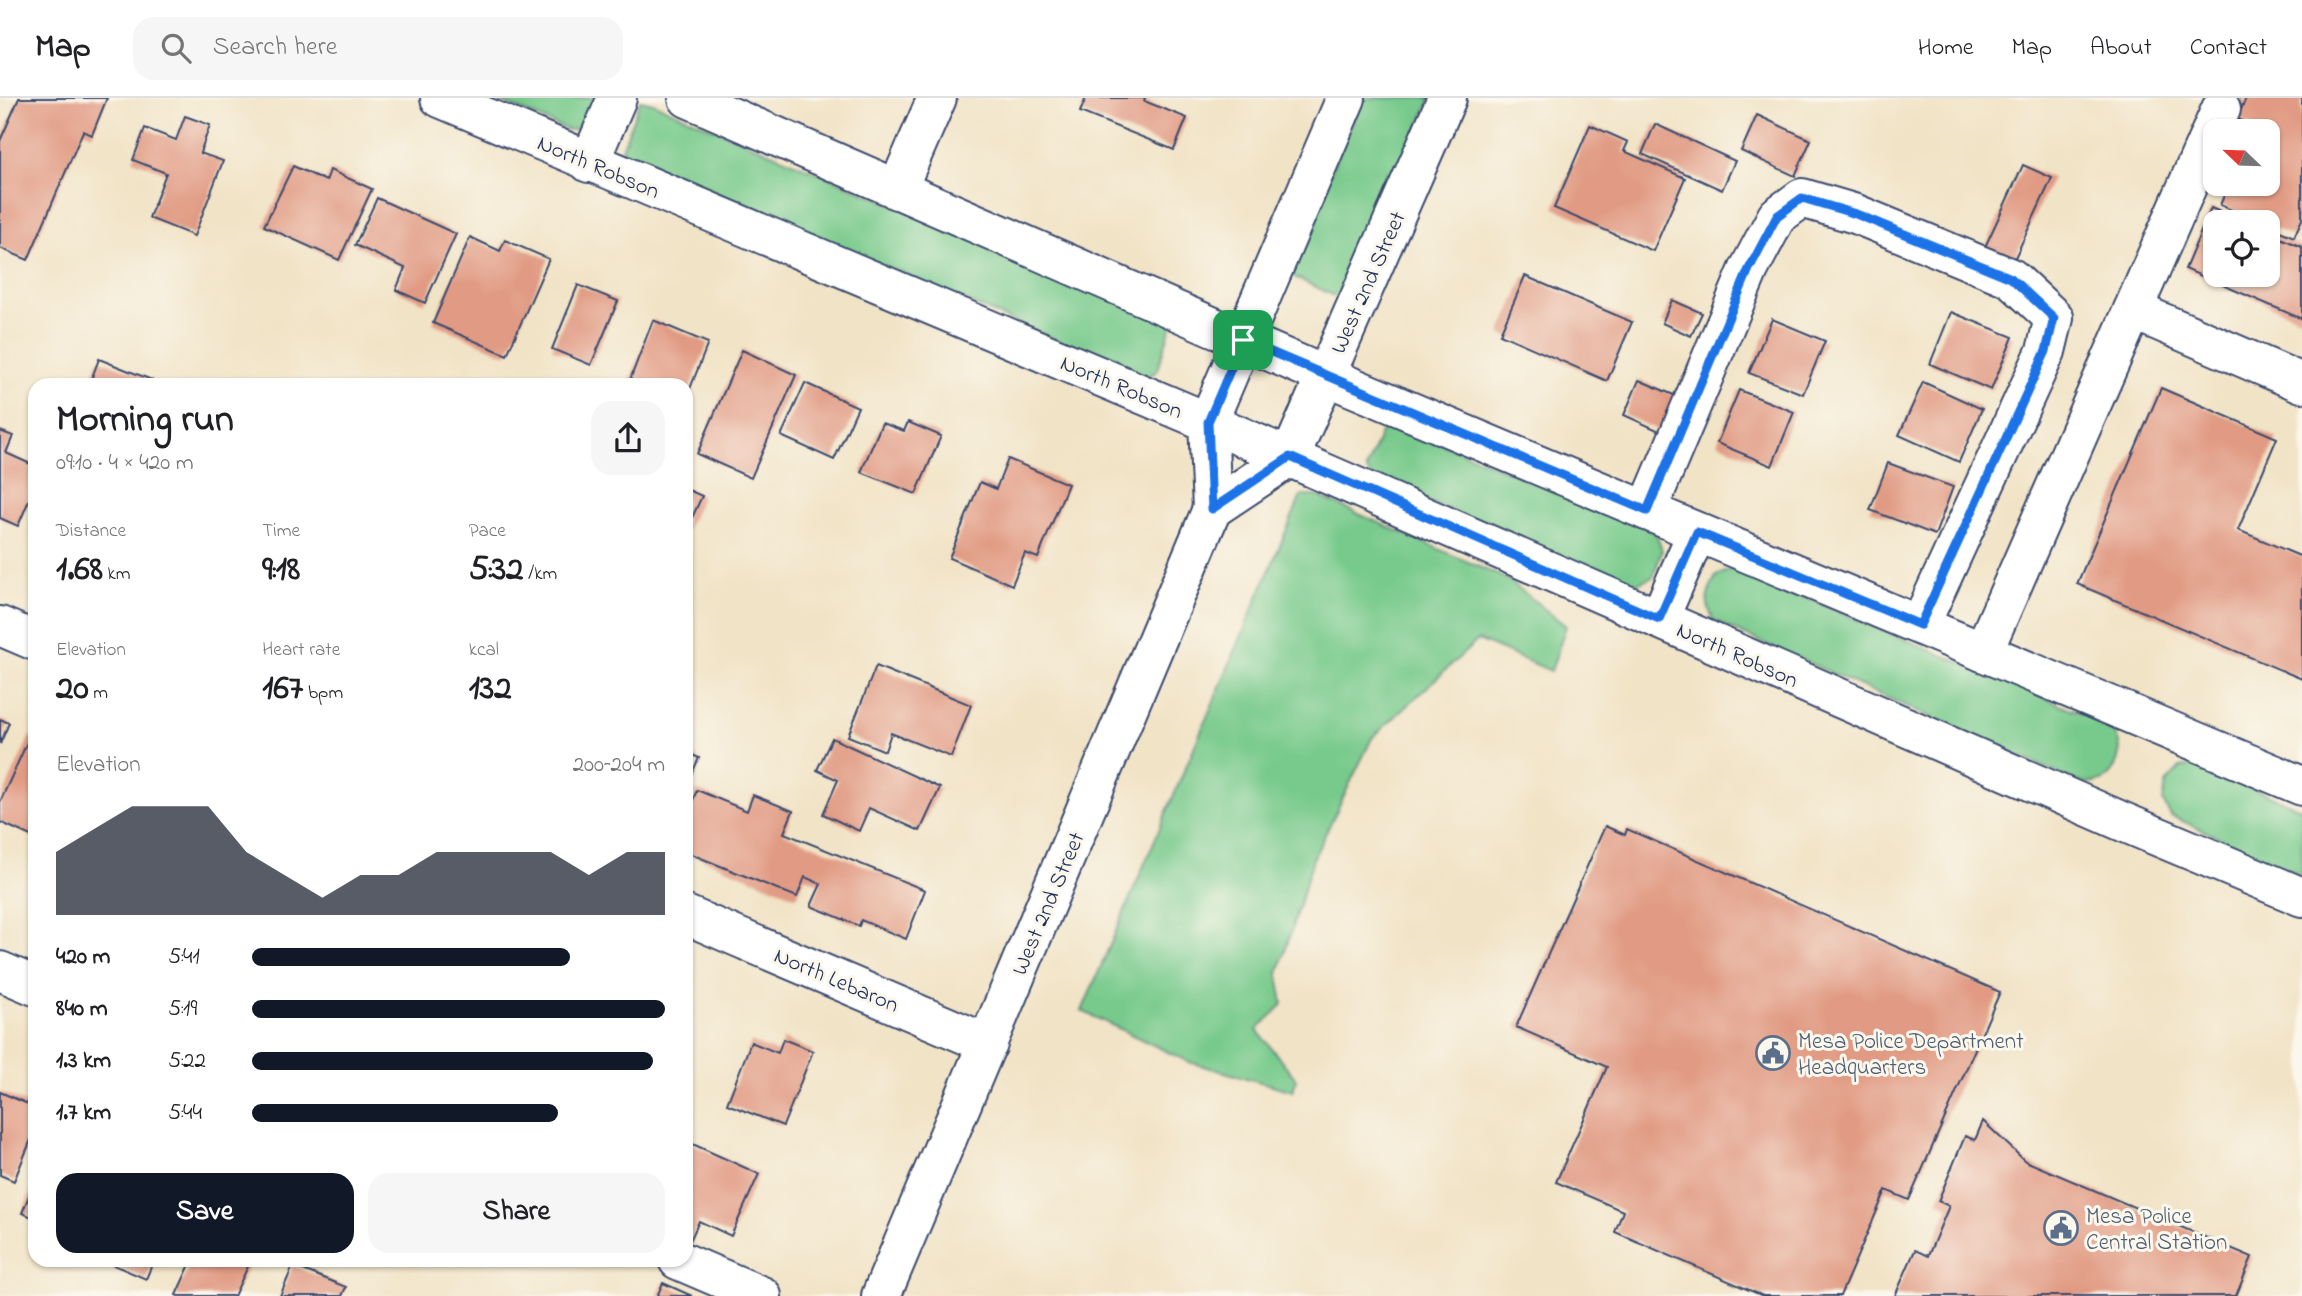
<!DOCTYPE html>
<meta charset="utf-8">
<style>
body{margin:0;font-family:"Indie Flower",sans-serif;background:#f6f6f6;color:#202124;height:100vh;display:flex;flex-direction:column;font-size:26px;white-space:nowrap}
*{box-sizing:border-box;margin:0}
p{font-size:23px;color:#757577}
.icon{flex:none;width:38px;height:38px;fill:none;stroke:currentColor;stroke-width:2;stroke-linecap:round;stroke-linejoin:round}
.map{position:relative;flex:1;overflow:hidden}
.side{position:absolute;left:28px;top:280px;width:665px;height:889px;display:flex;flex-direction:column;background:#fff;border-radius:21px;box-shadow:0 2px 5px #0004}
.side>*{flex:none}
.needle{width:46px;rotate:293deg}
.controls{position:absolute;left:2203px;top:21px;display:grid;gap:14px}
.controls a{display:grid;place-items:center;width:77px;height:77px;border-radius:14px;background:#fff;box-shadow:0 2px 5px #0004;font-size:35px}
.pin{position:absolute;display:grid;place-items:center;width:60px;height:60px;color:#fff;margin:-30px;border-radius:14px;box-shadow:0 4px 10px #0006}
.round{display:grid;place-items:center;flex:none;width:74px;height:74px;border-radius:21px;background:#f6f6f6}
.summary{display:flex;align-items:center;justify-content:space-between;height:119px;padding:0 28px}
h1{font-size:38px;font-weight:700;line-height:52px}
.stats{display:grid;grid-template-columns:repeat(3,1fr);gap:10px;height:119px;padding:7px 28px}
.stats div{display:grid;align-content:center}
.stats b{font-size:35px;font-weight:700}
.stats small{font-size:19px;font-weight:400}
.stats p{font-size:19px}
.chart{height:196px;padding:14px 28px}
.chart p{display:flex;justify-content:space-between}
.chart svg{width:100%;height:126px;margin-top:7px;fill:#111827;opacity:.7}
.cta{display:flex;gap:14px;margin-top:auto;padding:14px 28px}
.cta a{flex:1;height:80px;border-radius:21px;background:#111827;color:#fff;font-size:28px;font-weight:700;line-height:80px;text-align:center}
.cta a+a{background:#f6f6f6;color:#202124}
ul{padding:0 28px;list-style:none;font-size:23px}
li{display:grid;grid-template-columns:112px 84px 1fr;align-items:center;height:52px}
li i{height:18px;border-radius:9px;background:#111827}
header{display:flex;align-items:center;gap:42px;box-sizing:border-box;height:98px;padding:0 35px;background:#fff;border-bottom:2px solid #e0e0e0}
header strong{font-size:33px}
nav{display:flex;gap:38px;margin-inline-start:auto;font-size:24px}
.search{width:490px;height:63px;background:#f6f6f6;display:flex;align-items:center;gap:18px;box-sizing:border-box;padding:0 24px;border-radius:21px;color:#757577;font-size:26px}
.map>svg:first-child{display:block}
.green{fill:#78ca8c;stroke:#4a7c75;stroke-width:2}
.building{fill:#e19b84}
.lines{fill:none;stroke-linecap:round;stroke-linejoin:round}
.minor-casing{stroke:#3b4a6e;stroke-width:42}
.minor{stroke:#fff;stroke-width:38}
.route-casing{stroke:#fff;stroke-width:14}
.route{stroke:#1a73e8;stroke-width:9}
.labels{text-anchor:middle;stroke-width:6;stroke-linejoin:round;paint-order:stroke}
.street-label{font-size:23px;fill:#1b2f5e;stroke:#fbf7ec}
.service-label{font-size:23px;fill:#4e5e75;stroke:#fbf7ec;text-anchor:start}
</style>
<header>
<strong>Map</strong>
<div class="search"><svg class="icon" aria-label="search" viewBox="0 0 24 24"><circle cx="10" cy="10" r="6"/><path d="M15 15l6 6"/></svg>Search here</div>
<nav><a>Home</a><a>Map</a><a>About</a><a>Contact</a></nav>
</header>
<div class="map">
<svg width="2302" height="1198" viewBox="0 0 2302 1198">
<rect width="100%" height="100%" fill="#fbf7ec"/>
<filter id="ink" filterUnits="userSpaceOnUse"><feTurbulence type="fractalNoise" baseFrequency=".0143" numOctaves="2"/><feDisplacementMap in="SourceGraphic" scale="14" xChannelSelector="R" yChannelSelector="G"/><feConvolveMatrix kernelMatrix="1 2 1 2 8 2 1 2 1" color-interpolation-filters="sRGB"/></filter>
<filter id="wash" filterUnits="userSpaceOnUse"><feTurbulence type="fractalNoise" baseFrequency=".00686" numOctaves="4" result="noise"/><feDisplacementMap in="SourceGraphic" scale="28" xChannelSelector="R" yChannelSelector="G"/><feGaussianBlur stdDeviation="1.57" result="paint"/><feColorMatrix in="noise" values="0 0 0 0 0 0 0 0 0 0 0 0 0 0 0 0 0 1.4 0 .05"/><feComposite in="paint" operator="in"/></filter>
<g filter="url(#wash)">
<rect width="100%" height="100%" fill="#f1e3c6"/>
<g class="green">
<path d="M492,0H598L585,30L568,32Z"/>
<path d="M1363,0H1431L1343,202L1286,175Z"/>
<path d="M640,2L653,5L1172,225L1157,273L1145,280L628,58L622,51Z"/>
<path d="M1386,323L1656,434L1662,453L1653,479L1628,489L1371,379L1366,371Z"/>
<path d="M1301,398H1318L1507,481L1566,528L1551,573L1478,542L1372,640L1313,761L1278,876L1283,906L1257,932L1296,981L1293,993L1189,964L1082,913Z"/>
<path d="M1734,470L2107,626C2112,632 2117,637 2119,645C2121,651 2119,655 2118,661C2112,683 2095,689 2075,683L1714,523C1704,503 1706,498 1716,478Z"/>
<path d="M2198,667L2302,711V777L2171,718L2163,704L2166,685L2180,670Z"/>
</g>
<g id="blocks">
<g class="building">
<path d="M19,0H107L92,37L83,33L28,162L0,150V43Z"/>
<path d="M1086,0H1145L1144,3L1187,20L1174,52L1080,14Z"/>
<path d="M2246,0H2302V121L2294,139L2268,128V124H2259L2220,107L2229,86H2268V33H2251L2253,28L2237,21Z"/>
<path d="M1757,17L1811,42L1795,78L1741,53Z"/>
<path d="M185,18L210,27L200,55L223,63L194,138L149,120L166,75L133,62L145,30L176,42Z"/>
<path d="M1655,26L1735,63L1722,92L1642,56Z"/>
<path d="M1590,27L1628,44L1624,53L1685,80L1653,153L1554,110Z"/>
<path d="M2023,67L2052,80L2013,164L1984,151Z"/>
<path d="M293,68L326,83L330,72L372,91L339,162L264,128Z"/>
<path d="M377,100L456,136L425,205L396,192L405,170L355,147Z"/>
<path d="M2211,110L2244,124H2216V177H2268V135L2302,149V221L2185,171Z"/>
<path d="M470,139L500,153L505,142L549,161L507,257L433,225Z"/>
<path d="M1525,178L1632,224L1607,283L1500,236Z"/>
<path d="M578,187L618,203L591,267L552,251Z"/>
<path d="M1672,202L1702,215L1691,238L1662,225Z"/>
<path d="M1951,214L2013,239L1991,292L1930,266Z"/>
<path d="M1772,221L1825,243L1803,296L1749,275Z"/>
<path d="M653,222L708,245L686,301V287H628Z"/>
<path d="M742,252L796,277L751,380L697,356Z"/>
<path d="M99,261L152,282L150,287H89Z"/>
<path d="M1639,282L1683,301L1666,336L1624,317Z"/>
<path d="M1923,284L1982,311L1959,364L1899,337Z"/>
<path d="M805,285L858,309L834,362L781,338Z"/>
<path d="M2161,290L2277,340L2238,432L2302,459V581L2077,486Z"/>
<path d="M1739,292L1794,314L1772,368L1717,345Z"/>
<path d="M908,324L941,338L916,396L861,374L882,325L904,333Z"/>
<path d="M0,333L13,338L6,355L35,368V388L18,428L0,420Z"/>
<path d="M1008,361L1068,386L1038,460L1025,455L1012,487L949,460L980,384L996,391Z"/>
<path d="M1888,365L1953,389L1935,437L1870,412Z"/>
<path d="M686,391L702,398L686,433Z"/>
<path d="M876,568L971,607L951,659L891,635L885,653L848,638Z"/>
<path d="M0,621L9,625L0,646Z"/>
<path d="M30,638L35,640V740L0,724V704Z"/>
<path d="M832,640L940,690L920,733L869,710L859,733L823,716L838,682L817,672Z"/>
<path d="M686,654L699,660L686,688Z"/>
<path d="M697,692L747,713L753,697L793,713L784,735L925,792L906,841L861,822L859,828L811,808L821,786L805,779L797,799L686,754V719Z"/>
<path d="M1605,728L1625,737L1627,731L2000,894L1909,1102L1886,1092L1840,1198H1763L1615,1134L1623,1113L1556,1084L1607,969L1516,929Z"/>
<path d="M783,941L813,953L783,1028L727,1006L751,944L778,955Z"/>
<path d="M0,994L35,1009V1032L14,1083L0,1077Z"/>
<path d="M1983,1023L2025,1063L2252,1159L2236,1198H1895L1915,1152L1928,1158L1949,1108L1938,1103L1965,1038L1975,1042Z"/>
<path d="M686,1043L759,1076L731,1138L699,1123L690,1143L686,1141Z"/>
<path d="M35,1083V1120L22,1115Z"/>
<path d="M102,1162H154L146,1181Z"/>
<path d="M192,1162H251L234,1198H178L176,1197Z"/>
<path d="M293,1168L346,1189L342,1198H280Z"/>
<path d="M663,1185L692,1198H657Z"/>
</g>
</g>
</g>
<g filter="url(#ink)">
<use href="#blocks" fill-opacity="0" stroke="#3b4a6e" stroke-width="2"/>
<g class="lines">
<g class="minor-casing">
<g id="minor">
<path d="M440,0L1208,324L2121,723L2302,799"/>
<path d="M688,0L1326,278L2302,688"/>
<path d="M589,65L617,0"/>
<path d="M897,92L937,0"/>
<path d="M2133,212L2302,285"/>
<path d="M1212,411L1290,359L1447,0"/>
<path d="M1647,413L1749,171L1777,118L1802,100L1856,116L2011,180L2054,220L2046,253L1920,527"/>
<path d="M1659,521L1697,434"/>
<path d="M0,528L35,543"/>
<path d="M1983,554L2221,11"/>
<path d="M686,817L988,946"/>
<path d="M0,873L35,888"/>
<path d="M678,1162L762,1198"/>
<path d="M881,1198L1212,411L1208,324L1346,0"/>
</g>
</g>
<use href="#minor" class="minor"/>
</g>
</g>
<g class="lines" filter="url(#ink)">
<g class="route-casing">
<path id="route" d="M1802,100L1856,116L2011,180L2054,220L2046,253L1920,527L1697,434L1659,521L1290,359L1212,411L1208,324L1243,242L1647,413L1749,171L1777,118Z"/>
</g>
<use href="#route" class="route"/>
</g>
<defs>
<g id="civic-ring" transform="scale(1.75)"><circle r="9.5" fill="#fbf7ec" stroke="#5c6f8a" stroke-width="1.5"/><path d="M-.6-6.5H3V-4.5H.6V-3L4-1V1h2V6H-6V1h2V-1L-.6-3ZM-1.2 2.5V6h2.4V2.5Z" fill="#5c6f8a"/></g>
</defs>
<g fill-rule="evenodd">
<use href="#civic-ring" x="1773" y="955"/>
<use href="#civic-ring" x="2061" y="1130"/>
</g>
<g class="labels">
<g class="street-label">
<text transform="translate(599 68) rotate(23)" y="8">North Robson</text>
<text transform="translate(1367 184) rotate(-66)" y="8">West 2nd Street</text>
<text transform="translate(1122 288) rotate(23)" y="8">North Robson</text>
<text transform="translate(1738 556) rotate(24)" y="8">North Robson</text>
<text transform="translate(1047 805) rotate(-67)" y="8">West 2nd Street</text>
<text transform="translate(837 881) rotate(23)" y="8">North Lebaron</text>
</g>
<g class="service-label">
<text x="1798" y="950">Mesa Police Department<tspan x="1798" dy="26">Headquarters</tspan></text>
<text x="2086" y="1125">Mesa Police<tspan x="2086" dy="26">Central Station</tspan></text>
</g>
</g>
</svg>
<div class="controls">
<a><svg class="needle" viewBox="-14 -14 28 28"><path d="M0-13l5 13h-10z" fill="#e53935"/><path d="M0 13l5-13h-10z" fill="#757577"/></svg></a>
<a><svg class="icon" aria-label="locate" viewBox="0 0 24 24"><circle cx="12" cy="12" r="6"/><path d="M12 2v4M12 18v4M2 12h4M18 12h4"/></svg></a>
</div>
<div class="pin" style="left:1243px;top:242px;background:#1e9e55"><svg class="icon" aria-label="arrive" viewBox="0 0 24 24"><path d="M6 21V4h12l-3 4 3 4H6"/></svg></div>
<section class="side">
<div class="summary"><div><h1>Morning run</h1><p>09:10 · 4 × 420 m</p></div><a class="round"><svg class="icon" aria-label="share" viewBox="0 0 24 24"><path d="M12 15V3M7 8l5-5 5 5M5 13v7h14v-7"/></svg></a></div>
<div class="stats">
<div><p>Distance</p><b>1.68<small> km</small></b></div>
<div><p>Time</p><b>9:18</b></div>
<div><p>Pace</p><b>5:32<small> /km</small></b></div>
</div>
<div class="stats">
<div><p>Elevation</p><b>20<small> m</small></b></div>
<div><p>Heart rate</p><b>167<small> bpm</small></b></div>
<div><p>kcal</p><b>132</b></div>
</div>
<div class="chart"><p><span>Elevation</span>200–204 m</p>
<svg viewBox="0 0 160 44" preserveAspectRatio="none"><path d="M0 44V22L10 14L20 6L30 6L40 6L50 22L60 30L70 38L80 30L90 30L100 22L110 22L120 22L130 22L140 30L150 22L160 22V44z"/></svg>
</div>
<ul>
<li><b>420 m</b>5:41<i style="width:77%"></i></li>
<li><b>840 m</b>5:19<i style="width:100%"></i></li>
<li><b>1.3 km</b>5:22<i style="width:97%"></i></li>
<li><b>1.7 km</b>5:44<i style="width:74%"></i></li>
</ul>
<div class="cta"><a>Save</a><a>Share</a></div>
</section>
</div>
